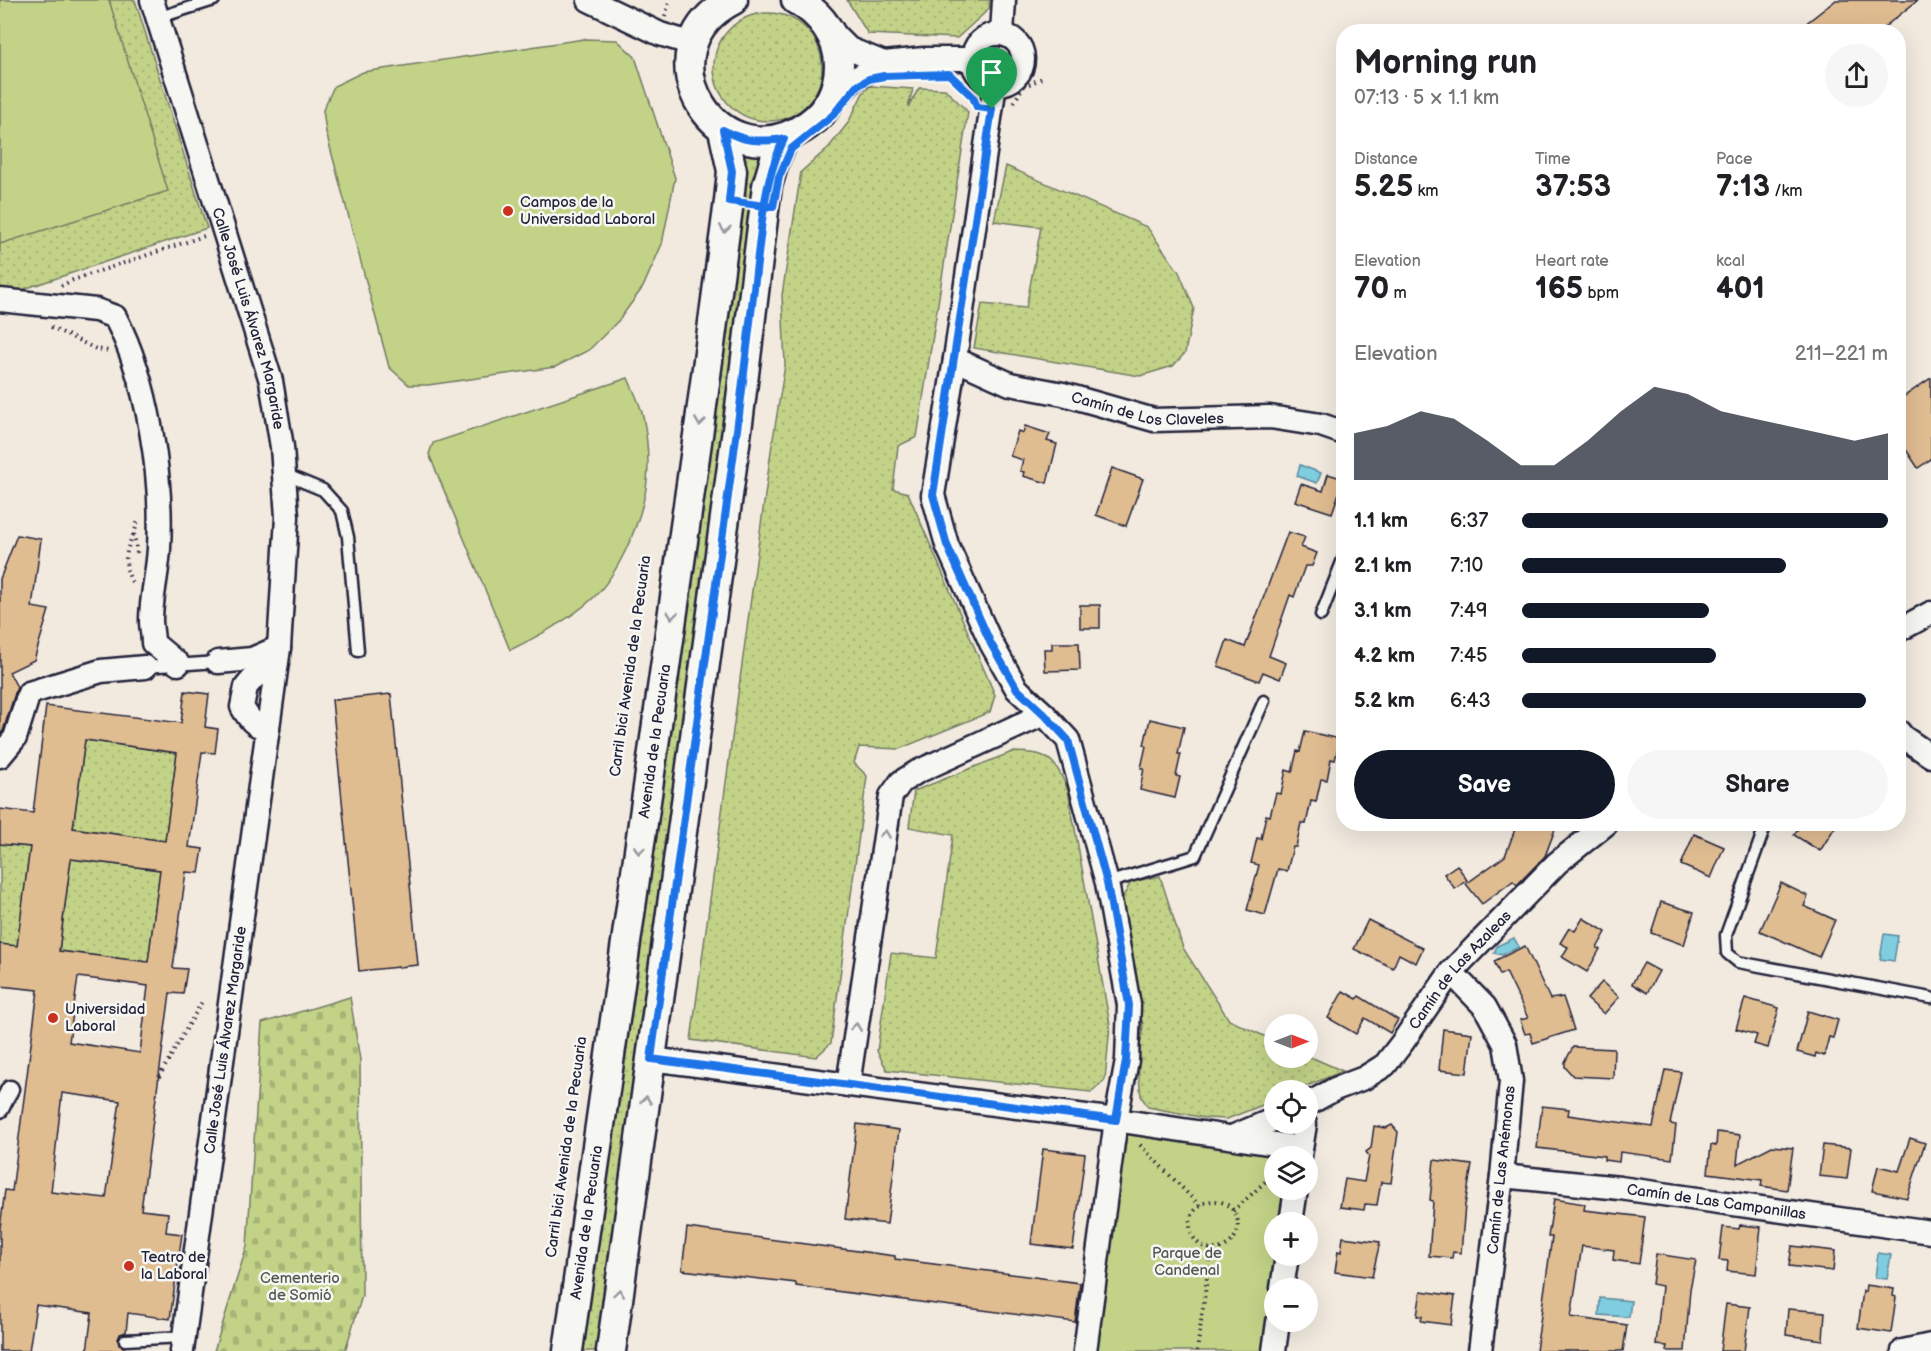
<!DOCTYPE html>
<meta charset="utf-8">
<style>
body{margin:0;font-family:"Balsamiq Sans",sans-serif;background:#f6f6f6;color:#202124;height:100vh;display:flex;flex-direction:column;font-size:22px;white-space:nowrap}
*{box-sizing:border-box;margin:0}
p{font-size:20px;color:#757577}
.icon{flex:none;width:33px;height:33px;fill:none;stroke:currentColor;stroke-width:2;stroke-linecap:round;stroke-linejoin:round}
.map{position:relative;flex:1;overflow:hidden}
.details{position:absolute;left:1336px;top:24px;width:570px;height:807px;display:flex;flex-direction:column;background:#fff;border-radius:24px;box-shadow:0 6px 24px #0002}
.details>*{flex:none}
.needle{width:39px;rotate:90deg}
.buttons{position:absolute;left:1264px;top:1014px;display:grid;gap:12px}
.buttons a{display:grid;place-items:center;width:54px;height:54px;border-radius:50%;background:#fff;box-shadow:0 6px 24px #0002;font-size:30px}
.pin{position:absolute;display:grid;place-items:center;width:51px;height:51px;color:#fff;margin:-62px -26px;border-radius:50% 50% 50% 0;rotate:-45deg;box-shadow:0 0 6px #0007}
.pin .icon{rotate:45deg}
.round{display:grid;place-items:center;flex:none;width:63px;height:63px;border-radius:32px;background:#f6f6f6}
.overview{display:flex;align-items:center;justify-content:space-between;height:102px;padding:0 18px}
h1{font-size:33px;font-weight:700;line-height:45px}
.stats{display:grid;grid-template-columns:repeat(3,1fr);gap:9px;height:102px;padding:6px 18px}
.stats div{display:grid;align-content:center}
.stats b{font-size:30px;font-weight:700}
.stats small{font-size:16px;font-weight:400}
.stats p{font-size:16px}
.chart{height:168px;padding:12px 18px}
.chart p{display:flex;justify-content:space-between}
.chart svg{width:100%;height:108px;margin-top:6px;fill:#111827;opacity:.7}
.button{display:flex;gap:12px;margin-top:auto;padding:12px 18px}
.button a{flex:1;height:69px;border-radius:36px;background:#111827;color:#fff;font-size:24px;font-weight:700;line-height:69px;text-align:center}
.button a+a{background:#f6f6f6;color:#202124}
ul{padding:0 18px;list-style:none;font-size:20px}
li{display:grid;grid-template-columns:96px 72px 1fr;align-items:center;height:45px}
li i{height:15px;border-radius:8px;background:#111827}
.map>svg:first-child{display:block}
.grass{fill:url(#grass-dots);stroke:#727a62;stroke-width:1.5}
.cemetery{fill:url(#cemetery-stones);stroke:#727a62;stroke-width:1.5}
.park{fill:#c2d388;stroke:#727a62;stroke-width:1.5}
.water{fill:#80cddf;stroke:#5a899d;stroke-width:1.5}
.building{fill:#e0bc91;stroke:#22223b;stroke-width:1.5;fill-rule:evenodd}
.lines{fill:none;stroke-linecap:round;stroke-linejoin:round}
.service-casing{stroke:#22223b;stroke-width:15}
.pedestrian-casing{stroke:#22223b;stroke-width:21}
.minor-casing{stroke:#22223b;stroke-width:27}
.tertiary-casing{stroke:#22223b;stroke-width:33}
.path{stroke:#22223b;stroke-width:4;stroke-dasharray:1.5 4.5;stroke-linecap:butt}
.service{stroke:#f6f6f2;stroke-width:10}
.pedestrian{stroke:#f6f6f2;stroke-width:16}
.minor{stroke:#f6f6f2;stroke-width:22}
.tertiary{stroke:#f6f6f2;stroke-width:28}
.oneway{stroke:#9797a0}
.route-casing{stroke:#fff;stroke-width:12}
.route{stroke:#1a73e8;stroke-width:8}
.poi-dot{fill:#c8321e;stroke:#f6f6f2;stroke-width:2}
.labels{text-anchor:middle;stroke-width:5;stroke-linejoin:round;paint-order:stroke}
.poi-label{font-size:15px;fill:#22223b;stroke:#f6f6f2;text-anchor:start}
.street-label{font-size:15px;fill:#22223b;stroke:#f6f6f2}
.park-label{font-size:15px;fill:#525752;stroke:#f6f6f2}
</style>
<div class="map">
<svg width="1931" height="1351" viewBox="0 0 1931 1351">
<defs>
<pattern id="grass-dots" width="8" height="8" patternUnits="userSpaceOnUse" patternTransform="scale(1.5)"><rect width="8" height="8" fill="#c2d388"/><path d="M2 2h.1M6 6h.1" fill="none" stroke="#a6b576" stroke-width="1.8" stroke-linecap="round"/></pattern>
<pattern id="cemetery-stones" width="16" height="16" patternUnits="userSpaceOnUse" patternTransform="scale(1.5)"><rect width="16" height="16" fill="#c2d388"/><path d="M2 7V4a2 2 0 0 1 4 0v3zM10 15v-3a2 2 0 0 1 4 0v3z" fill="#a6b576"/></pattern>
</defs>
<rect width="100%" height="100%" fill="#f2eadf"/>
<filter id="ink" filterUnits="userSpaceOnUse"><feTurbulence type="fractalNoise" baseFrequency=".0167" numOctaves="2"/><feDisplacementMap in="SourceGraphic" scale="12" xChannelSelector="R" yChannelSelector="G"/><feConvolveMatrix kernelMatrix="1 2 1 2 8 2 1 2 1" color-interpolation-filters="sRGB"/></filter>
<g filter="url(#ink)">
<g class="grass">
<path d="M0,0H135L207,228L18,291L0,289Z"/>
<path d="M847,0H990L989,9L957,38L868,34Z"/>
<circle cx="768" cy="67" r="54"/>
<path d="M870,86L913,89L908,107L919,88L945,89L968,112L917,437L898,446L893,489L908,493L995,695L990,712L899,749L859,747L854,763L867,776L831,1043L816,1057L691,1040L771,451L785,365L782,295L801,172L829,147L848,123L863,93Z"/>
<path d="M723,130L784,139L611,1351H568L700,421Z"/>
<path d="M1006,166L1147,227L1179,272L1194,308L1185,353L1173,366L1140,376L974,348L982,304L1026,308L1041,227L994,221Z"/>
<path d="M85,740L177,753L165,841L73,828Z"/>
<path d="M1012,752C1049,753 1053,756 1068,790L1110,1025L1105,1080L1091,1092L887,1070L877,1051L891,953L936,958L953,835L909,827L914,791Z"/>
<path d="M0,844L30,847L17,946L0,944Z"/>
<path d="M71,859L160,870L148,962L59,951Z"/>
<path d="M1160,876L1183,948L1229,1020L1275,1041V1058H1308V1056L1343,1071L1297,1090H1275V1100L1227,1119L1205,1118L1148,1107L1141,1096L1139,1078L1138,1057L1143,1026L1118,906L1131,882Z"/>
</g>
<path class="cemetery" d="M350,997L360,1060L362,1296L345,1351H214L247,1246L262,1023Z"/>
<g class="park">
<path d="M0,0H109L168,191L0,244Z"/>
<path d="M584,39L617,40L635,57L675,178L662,244L643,287L619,320L589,350L555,367L428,385H409L389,367L326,132L323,110L334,86L363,72Z"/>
<path d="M628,378C633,390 640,403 643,416C648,441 650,469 645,494C638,528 618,575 592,599C569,620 537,637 510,650L429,454L433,443Z"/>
<path d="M1116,1120L1300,1156H1275V1190H1296L1291,1222H1275V1256H1287L1275,1288L1274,1351H1085Z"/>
</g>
<g class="water">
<path d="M1300,465L1321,473L1317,483L1297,476Z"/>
<path d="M1884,934L1898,936L1894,961L1880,959Z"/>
<path d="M1514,938L1519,947L1502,955L1494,953L1497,946Z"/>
<path d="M1878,1253L1891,1255L1887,1279L1875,1278Z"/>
<path d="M1600,1298L1631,1301L1629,1317L1599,1315Z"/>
</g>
<g class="building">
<path d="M1836,0H1918L1878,32H1795Z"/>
<path d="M1931,378V459L1918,468L1899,439V400Z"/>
<path d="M1025,426L1050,434L1047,441L1057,444L1047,483L1023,476L1024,472L1020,471L1023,460L1010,456L1018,431L1023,433Z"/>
<path d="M1112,468L1143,479L1126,526L1096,515Z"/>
<path d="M1328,474L1344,479L1332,513L1295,501L1301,484L1323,491Z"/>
<path d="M1288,532L1305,537L1301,547L1317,553L1312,566H1305L1294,597L1290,595L1269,656L1286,663L1280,679L1263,672L1259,681L1218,666L1227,640L1245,647Z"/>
<path d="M17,535L41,539L32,607L49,610L34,660L9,672L17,687L3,731L0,735V579Z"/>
<rect x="1080" y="605" width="20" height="23"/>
<path d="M1052,643H1079L1080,670L1045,671L1044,649H1052Z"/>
<path d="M185,691L209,694L205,727L218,729L215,753L202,752L189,847L203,849L199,873L186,872L173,968L187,969L183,994L170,993L141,1210L168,1213L166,1232L182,1234L170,1319L128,1313L126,1332L120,1334L118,1340L119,1345L124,1347L123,1351H87L92,1313L36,1305L29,1351H0V1228L5,1190L12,1191L38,990L0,986V944L17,946L30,847L0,844V809L33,813L46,706L181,723ZM85,740L177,753L165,841L73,828ZM71,859L160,870L148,962L59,951ZM78,977L148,986L140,1053L69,1042ZM62,1093L120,1101L106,1198L51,1192Z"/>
<path d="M391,694L418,965L359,971L332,700Z"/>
<path d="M1150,719L1184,727L1178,754H1181L1176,776L1180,777L1175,798L1140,790L1144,768H1141L1146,746L1144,745Z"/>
<path d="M1305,731L1340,739L1335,760L1331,759L1327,780L1321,779L1316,802L1311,801L1306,824L1301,823L1296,847H1293L1287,871L1278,869L1265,915L1247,910L1259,865L1251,863L1257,838L1261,839L1266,815L1270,816L1276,793L1281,794L1286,770L1292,772L1297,751L1300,752Z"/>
<path d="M1517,824H1557L1545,856L1517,885L1513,881L1482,904L1466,884L1505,856Z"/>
<path d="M1801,824H1837L1820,851L1794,835Z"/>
<path d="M1694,834L1724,847L1711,878L1681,865Z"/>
<path d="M1457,865L1467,880L1455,889L1444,874Z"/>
<path d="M1781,883L1808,896L1804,906L1835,920L1819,957L1760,931Z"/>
<path d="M1661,902L1694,912L1684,945L1651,933Z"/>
<path d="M1583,918L1606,932L1597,948L1600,949L1587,972L1562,957L1568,947L1560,943L1569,928L1575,931Z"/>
<path d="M1368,920L1423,948L1416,963L1399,954L1393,968L1354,949Z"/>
<path d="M1525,946L1550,999L1563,997L1574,1030L1533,1043L1530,1033L1525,1034L1520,1020L1528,1018L1506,972L1500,975L1494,961Z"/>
<path d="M1644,963L1659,971L1647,993L1632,984Z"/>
<path d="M1602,982L1619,997L1604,1014L1587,999Z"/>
<path d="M1343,991L1357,999L1359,996L1398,1020L1390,1033L1365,1018L1356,1034L1328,1018Z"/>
<path d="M1745,998L1779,1008L1768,1048L1754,1044L1757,1035L1736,1029Z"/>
<path d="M1808,1011L1838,1020L1833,1038L1829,1037L1824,1056L1816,1053L1815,1057L1797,1052Z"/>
<path d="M1443,1029L1472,1033L1467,1073L1439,1070Z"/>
<path d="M1573,1047L1614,1049L1613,1078L1573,1076L1565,1067V1062Z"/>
<path d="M1665,1070L1681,1072L1670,1124L1676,1125L1672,1159L1620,1152L1619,1162L1604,1160V1156L1537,1148L1542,1106L1569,1109L1568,1115L1653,1127Z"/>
<path d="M857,1124L899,1130L887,1224L845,1219Z"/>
<path d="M1392,1125L1398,1132L1391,1183L1381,1182L1377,1205L1365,1204L1364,1210L1340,1207L1345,1179L1364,1182L1369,1156L1366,1152L1371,1148L1374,1126L1386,1128Z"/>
<path d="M1717,1132L1740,1135L1737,1164L1772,1146L1793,1148L1787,1190L1761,1186L1762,1180L1708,1173L1711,1145L1716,1146Z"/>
<path d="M1910,1138L1925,1143L1907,1198L1872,1191L1878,1166L1899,1171Z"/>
<path d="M1823,1145L1851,1148L1847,1179L1819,1176Z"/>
<path d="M1043,1149L1085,1154L1073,1249L1031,1244Z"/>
<path d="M1434,1160L1472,1165L1465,1205L1461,1253L1453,1252L1452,1258L1429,1256L1433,1201L1430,1200Z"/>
<path d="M1554,1199L1585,1204L1584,1210L1645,1217L1639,1264L1613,1260L1614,1250L1582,1246L1571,1317L1627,1325L1623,1351H1536L1552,1237H1548Z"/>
<path d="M1740,1225L1761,1227L1756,1274L1727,1271L1728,1261L1719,1260L1723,1227L1739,1229Z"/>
<path d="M687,1228L895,1256V1259L1080,1283L1075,1322L796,1286V1283L682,1270Z"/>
<path d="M1343,1237L1380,1242L1372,1277L1335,1272L1338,1251L1341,1252Z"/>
<path d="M1792,1246L1835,1251L1833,1271L1789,1266Z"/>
<path d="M1656,1254L1696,1260L1690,1289L1685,1351H1666L1667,1346L1656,1345L1662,1286L1652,1284Z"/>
<path d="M1866,1285L1894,1289L1893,1296L1896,1297L1891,1333L1858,1328L1863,1291L1865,1292Z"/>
<path d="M1421,1291L1455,1296L1451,1325L1421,1321L1422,1316H1417Z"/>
<path d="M1726,1304L1750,1307L1744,1351H1720Z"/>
<path d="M1788,1309L1825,1312L1823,1340L1786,1335Z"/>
</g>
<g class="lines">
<g class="service-casing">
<g id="service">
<path d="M157,18L214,0"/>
<path d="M284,474L323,490L342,511L348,537L358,651"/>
<path d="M1321,615L1344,557"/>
<path d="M145,667L218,662"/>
<path d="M1766,824L1726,935L1727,953L1738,962L1931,998"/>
<path d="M1107,883L1195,856L1264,701"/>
<path d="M125,1340L183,1337"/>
</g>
</g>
<g class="pedestrian-casing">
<path id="pedestrian" d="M0,1109L10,1089"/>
</g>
<g class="minor-casing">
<g id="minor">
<path id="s1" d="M152,0L271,381L282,447L287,517L279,648L182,1351"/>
<path d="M589,0L660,34L690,43"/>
<path d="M830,30L849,49L884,63"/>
<circle cx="998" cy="59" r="25"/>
<path d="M1002,34L1004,0"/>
<path d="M995,84L955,359L933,495L947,545L991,643L1017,689L1044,714L1068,740L1107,883L1129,1005L1127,1060L1116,1120L1085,1351"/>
<path d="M831,102L853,80L884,63L924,59H972"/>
<path d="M0,300L96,310L115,317C148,380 163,477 159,548C158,571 151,598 151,620C151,628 153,635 153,643L178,664"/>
<path id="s2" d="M955,359L1010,384L1063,394L1154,420L1270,417L1321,425L1344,433"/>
<path d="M1899,630L1931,613"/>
<path d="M218,662L252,659L275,649"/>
<path d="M268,729C254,726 249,719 242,707L246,687L279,648"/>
<path d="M1899,732L1903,737L1931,756"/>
<path d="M0,756L15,738L29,693L101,671L145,667"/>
<path d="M1451,972L1485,1007L1505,1044L1511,1081L1502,1176L1480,1351"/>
<path d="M651,1059L1116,1120L1301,1148"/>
<path d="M848,1085L891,796L901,782L917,772L1044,714"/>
<path id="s3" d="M1308,1104L1335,1089L1364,1078L1385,1065L1402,1043L1451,972L1557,863L1606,824"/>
<path d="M1232,1137L1275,1119"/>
<path d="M1300,1156L1305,1124"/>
<path id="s4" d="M1502,1176L1620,1188L1931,1232"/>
<path d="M1291,1222L1296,1190"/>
<path d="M1282,1288L1287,1256"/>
<path d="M1274,1351L1278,1322"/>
<path d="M1903,1351L1931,1345"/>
</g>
</g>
<g class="tertiary-casing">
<g id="tertiary">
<path d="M733,0C635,50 720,188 809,124C828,111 839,88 839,65C839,38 820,12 796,0"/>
<path id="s5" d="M568,1351L700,421L729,201L732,171L723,130"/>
<path d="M611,1351L739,415L767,186L775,159L784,139"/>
</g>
</g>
<g class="path">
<path d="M665,16L670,0"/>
<path d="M955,79L973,97"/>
<path d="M1014,102L1023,87L1042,78"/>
<path d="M61,286L73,280L207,235"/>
<path d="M51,327L96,349L110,351"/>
<path d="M137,553L134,534L138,520"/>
<path d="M132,582C123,565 125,552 133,535"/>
<path d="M159,1077L203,1000"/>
<path d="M1140,1145L1200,1206"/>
<circle cx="1214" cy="1225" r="24"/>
<path d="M1233,1211L1275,1173"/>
<path d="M1197,1351L1211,1249"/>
</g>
<use href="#service" class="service"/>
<use href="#pedestrian" class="pedestrian"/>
<use href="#minor" class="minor"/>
<use href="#tertiary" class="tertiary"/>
</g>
<defs><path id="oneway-chevron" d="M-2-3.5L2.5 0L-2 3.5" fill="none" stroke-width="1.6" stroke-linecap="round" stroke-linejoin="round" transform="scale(1.5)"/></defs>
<g class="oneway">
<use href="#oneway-chevron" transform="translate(725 229) rotate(97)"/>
<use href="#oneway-chevron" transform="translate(700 422) rotate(98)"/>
<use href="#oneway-chevron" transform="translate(672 615) rotate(98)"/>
<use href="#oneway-chevron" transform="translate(885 834) rotate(-82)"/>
<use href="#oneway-chevron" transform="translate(639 850) rotate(98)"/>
<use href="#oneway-chevron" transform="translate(856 1027) rotate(-82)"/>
<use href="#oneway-chevron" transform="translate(646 1100) rotate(-82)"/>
<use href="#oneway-chevron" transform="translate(619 1293) rotate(-82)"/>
</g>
</g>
<g class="lines" filter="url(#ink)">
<g class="route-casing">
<path id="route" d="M992,109L977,107L973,97L949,74L884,76L869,79L856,87L833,115L791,149L779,177L773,207L729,201L732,171L723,130C745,142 759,142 784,139C771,166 766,191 762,221L739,415L651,1059L1116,1120L1126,1060L1129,1005L1107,883L1068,740L1044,714L1017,689L991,644L947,545L933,495L992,109"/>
</g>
<use href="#route" class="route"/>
</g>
<g class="poi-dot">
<circle cx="508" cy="211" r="6"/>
<circle cx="53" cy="1018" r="6"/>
<circle cx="129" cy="1266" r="6"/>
</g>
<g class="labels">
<g class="poi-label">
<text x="520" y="207">Campos de la<tspan x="520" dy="17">Universidad Laboral</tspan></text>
<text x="65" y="1014">Universidad<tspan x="65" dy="17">Laboral</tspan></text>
<text x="141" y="1262">Teatro de<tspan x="141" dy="17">la Laboral</tspan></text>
</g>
<g class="street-label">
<text dy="5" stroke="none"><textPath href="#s1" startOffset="333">Calle José Luis Álvarez Margaride</textPath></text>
<text dy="5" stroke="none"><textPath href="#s2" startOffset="201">Camín de Los Claveles</textPath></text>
<text transform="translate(630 666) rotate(-82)" y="5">Carril bici Avenida de la Pecuaria</text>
<text dy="5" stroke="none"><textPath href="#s5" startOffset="616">Avenida de la Pecuaria</textPath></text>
<text dy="5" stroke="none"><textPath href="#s3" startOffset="208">Camín de Las Azaleas</textPath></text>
<text transform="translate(225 1040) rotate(-82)" y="5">Calle José Luis Álvarez Margaride</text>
<text transform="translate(566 1147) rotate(-82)" y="5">Carril bici Avenida de la Pecuaria</text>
<text transform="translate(1501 1170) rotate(-84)" y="5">Camín de Las Anémonas</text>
<text dy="5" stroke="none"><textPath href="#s4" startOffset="216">Camín de Las Campanillas</textPath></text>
<text dy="5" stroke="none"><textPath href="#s5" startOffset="130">Avenida de la Pecuaria</textPath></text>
</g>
<g class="park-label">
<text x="1187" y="1258">Parque de<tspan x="1187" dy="17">Candenal</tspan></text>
<text x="300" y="1283">Cementerio<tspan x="300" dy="17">de Somió</tspan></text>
</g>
</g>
</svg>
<div class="buttons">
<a><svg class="needle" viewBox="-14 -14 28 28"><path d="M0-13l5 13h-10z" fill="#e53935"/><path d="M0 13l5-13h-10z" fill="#757577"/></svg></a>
<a><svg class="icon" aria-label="locate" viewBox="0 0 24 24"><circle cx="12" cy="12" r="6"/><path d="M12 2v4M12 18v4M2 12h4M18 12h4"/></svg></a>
<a><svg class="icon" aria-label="layers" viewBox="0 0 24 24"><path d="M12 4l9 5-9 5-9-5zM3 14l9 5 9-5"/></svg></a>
<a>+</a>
<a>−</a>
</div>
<div class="pin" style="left:992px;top:109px;background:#1e9e55"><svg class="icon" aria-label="arrive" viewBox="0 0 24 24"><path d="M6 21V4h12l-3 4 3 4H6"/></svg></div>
<section class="details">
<div class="overview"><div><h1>Morning run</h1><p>07:13 · 5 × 1.1 km</p></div><a class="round"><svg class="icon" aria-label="share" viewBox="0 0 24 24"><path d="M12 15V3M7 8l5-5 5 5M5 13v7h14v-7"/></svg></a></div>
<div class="stats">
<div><p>Distance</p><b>5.25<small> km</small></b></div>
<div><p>Time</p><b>37:53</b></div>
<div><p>Pace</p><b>7:13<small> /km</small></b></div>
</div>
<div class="stats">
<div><p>Elevation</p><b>70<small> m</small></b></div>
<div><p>Heart rate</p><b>165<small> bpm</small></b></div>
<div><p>kcal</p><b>401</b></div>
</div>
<div class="chart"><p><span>Elevation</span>211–221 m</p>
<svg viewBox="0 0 160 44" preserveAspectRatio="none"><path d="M0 44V25L10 22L20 16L30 19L40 28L50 38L60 38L70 28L80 16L90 6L100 9L110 16L120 19L130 22L140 25L150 28L160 25V44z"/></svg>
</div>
<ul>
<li><b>1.1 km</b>6:37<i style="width:100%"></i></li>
<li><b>2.1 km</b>7:10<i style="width:72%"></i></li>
<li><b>3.1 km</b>7:49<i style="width:51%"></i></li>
<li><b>4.2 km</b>7:45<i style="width:53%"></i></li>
<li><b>5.2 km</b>6:43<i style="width:94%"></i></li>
</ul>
<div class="button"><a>Save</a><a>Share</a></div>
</section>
</div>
